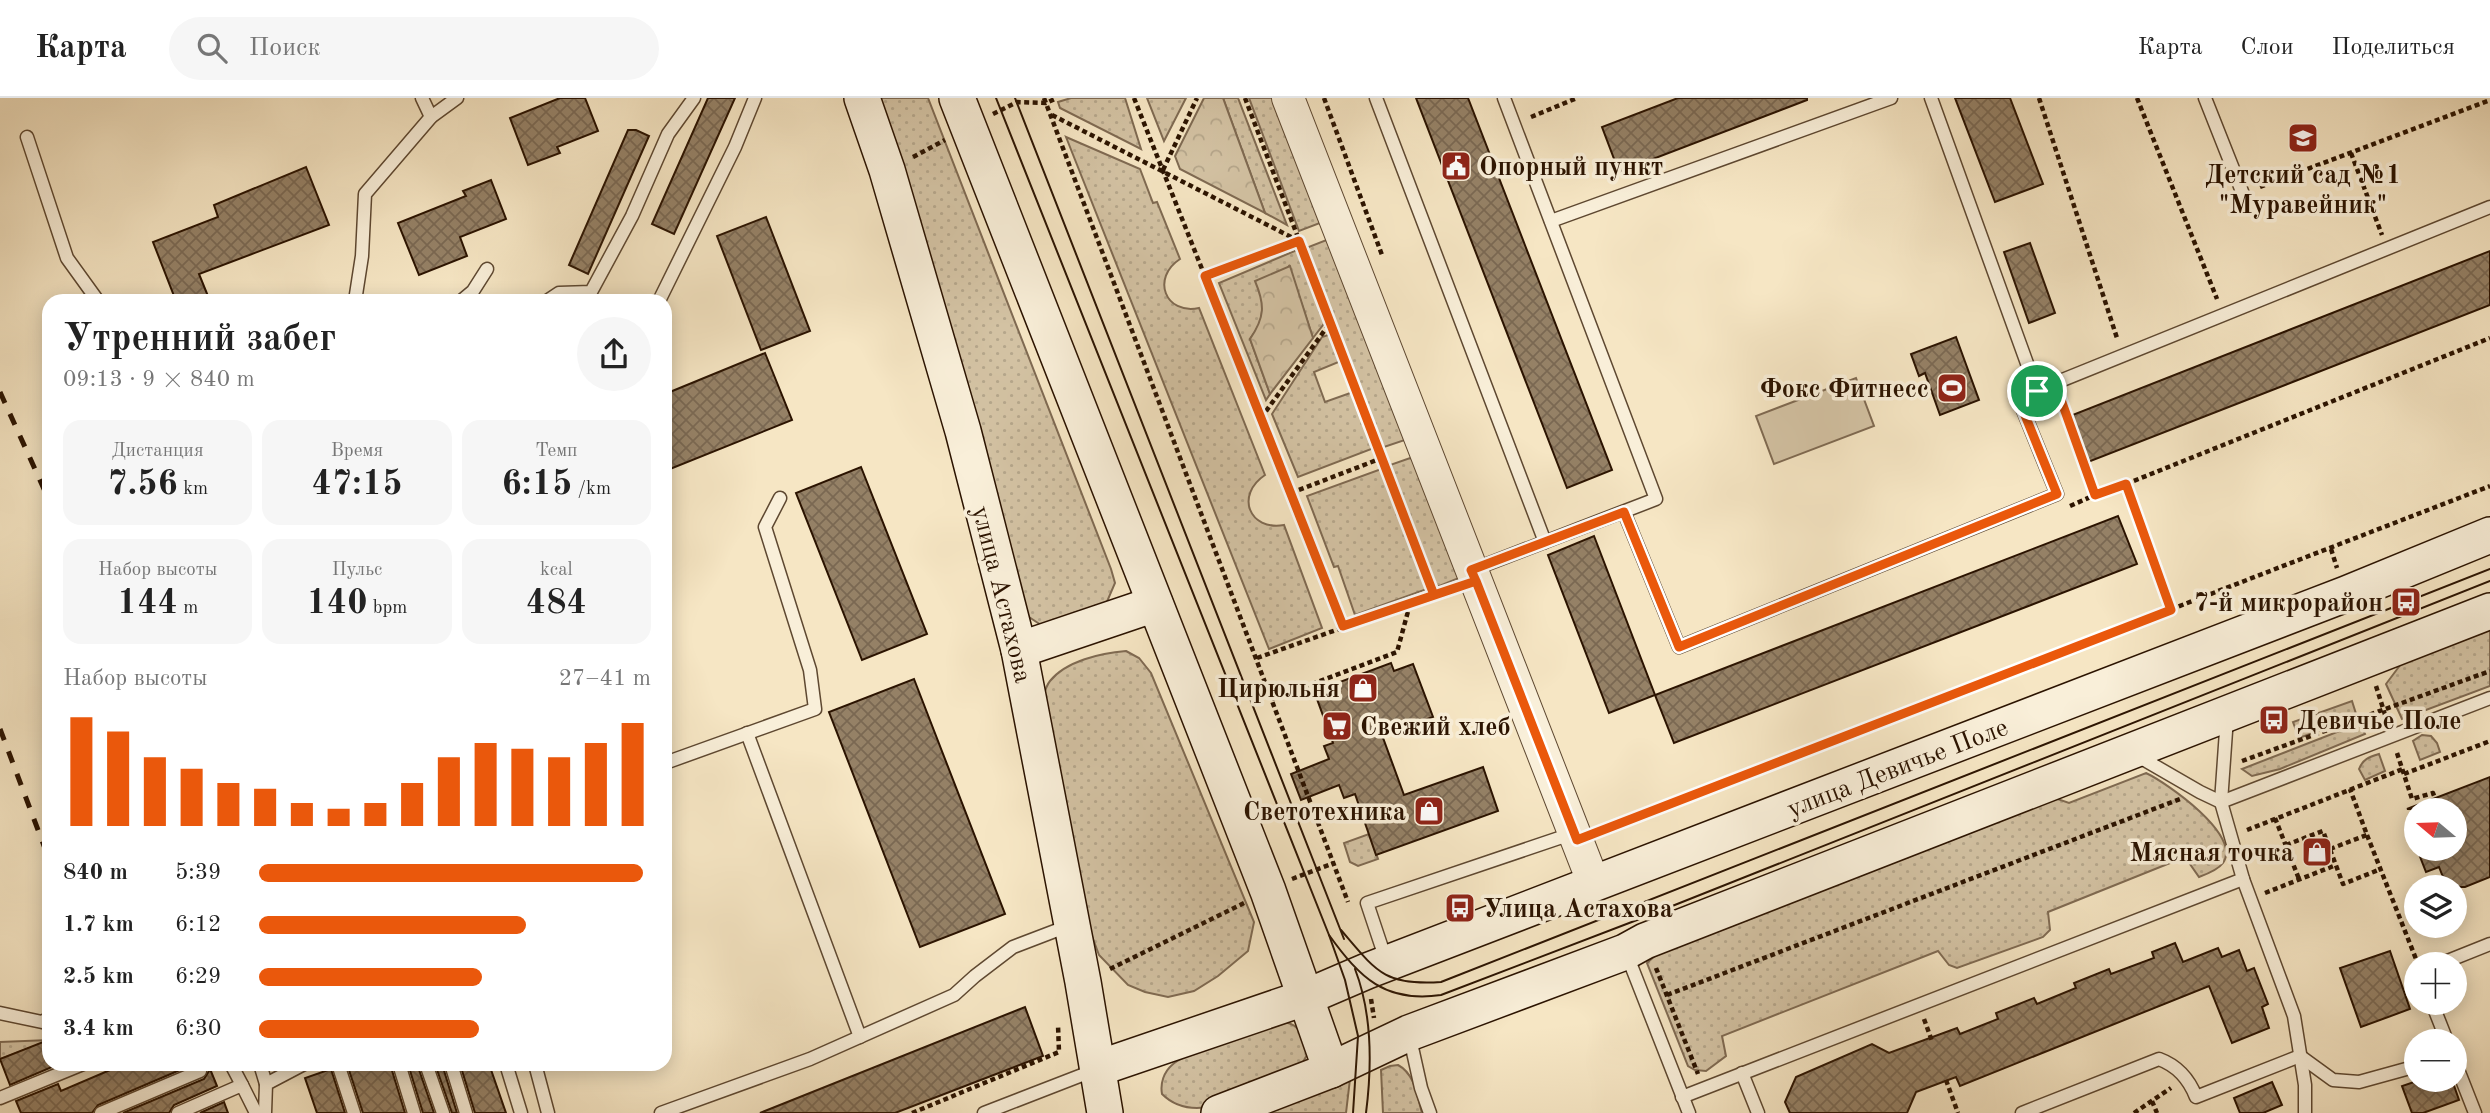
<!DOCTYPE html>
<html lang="ru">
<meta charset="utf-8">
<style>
body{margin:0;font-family:"Old Standard TT",serif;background:#f6f6f6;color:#222;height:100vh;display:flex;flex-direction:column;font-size:26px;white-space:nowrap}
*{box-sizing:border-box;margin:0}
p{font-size:23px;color:#767676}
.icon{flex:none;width:38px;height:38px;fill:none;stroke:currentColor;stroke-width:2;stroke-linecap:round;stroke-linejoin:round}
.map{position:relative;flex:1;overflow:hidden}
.sheet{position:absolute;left:42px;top:196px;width:630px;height:777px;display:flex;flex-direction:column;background:#fff;border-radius:21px;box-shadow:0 4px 18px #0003}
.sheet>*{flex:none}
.needle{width:46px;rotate:289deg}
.tools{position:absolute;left:2404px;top:700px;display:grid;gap:14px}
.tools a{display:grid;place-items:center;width:63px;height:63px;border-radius:50%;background:#fff;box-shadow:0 4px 18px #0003;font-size:35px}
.pin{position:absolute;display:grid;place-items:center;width:60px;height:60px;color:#fff;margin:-30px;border:4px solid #fff;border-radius:50%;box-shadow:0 2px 7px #0007}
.round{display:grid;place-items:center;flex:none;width:74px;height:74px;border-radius:37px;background:#f6f6f6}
.headline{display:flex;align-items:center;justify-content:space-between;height:119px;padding:0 21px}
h1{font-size:38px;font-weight:600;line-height:52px}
.figures{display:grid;grid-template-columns:repeat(3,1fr);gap:10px;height:119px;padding:7px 21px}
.figures div{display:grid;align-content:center;border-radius:18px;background:#f6f6f6;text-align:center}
.figures b{font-size:35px;font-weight:600}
.figures small{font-size:19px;font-weight:400}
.figures p{font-size:19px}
.chart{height:196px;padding:14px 21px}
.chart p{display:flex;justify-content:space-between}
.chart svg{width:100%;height:126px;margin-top:7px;stroke:#ea580c;stroke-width:6}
ul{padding:0 21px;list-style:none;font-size:23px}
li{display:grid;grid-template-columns:112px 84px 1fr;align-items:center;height:52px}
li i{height:18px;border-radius:9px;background:#ea580c}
header{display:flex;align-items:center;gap:42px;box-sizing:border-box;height:98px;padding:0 35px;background:#fff;border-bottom:2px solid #e0e0e0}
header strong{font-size:33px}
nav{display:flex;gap:38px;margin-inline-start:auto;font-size:24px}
.search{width:490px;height:63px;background:#f6f6f6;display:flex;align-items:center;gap:18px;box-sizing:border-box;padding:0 24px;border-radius:38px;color:#767676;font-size:26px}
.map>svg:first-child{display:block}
.grass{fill:url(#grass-dots);stroke:#7f6a52;stroke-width:2}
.park{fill:url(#park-crowns);stroke:#7f6a52;stroke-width:2}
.pitch{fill:#d3c2a3;stroke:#7f6a52;stroke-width:2}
.building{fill:url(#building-cross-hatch);stroke:#2b1300;stroke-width:2}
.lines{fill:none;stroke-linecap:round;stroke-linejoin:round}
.service-casing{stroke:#5e4831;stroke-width:15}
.tertiary-casing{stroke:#5e4831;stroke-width:34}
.secondary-casing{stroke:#2b1300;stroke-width:38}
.path{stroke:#2b1300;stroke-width:4.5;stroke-dasharray:5 3.5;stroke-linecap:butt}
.service{stroke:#f9efd9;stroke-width:12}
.tertiary{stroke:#f9efd9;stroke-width:32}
.secondary{stroke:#f9efd9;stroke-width:35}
.tram{stroke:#2b1300;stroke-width:2}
.rail{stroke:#2b1300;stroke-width:5;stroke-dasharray:12 12;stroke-linecap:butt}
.route-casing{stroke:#fff;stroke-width:14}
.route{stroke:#ea580c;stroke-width:9}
.labels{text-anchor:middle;stroke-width:7;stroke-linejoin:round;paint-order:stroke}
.poi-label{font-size:26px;font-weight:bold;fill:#2b1300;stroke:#f9efd9;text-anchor:end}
.street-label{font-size:26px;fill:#2b1300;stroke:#f9efd9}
</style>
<header>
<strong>Карта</strong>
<div class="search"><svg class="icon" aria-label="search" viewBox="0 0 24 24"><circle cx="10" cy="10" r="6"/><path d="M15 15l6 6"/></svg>Поиск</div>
<nav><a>Карта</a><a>Слои</a><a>Поделиться</a></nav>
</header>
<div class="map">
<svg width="2490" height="1015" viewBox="0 0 2490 1015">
<defs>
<pattern id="grass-dots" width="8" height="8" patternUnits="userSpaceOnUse" patternTransform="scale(1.75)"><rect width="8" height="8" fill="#d3c2a3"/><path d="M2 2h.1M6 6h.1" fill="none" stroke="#b5a68b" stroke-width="1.8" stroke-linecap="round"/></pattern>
<pattern id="park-crowns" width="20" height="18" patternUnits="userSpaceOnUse" patternTransform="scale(1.75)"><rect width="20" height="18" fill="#d3c2a3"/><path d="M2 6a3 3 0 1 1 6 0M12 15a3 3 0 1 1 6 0" fill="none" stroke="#b5a68b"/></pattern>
<pattern id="building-cross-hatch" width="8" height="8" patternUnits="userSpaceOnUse" patternTransform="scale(1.75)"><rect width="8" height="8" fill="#958166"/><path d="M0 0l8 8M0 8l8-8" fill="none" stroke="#7a6852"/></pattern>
</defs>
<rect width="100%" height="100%" fill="#f6e6c4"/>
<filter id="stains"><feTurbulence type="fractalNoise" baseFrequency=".00286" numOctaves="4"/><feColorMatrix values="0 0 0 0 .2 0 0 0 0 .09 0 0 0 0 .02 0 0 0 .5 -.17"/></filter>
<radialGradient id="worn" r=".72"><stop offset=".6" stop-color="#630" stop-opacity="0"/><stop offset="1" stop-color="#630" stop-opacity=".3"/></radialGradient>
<g class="grass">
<path d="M875,0H928L1111,471L1115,485L1106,506L1041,527L1029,519L1021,506Z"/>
<path d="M1071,0H1125L1141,51L1060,10L1058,4Z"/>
<path d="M1147,0H1186L1164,43Z"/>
<path d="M1223,0H1238L1287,127L1265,115Z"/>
<path d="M1249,0H1273L1320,125L1299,133Z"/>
<path d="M1066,39L1140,71L1153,105L1157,104L1180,161C1151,180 1165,217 1199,210L1265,377C1235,397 1249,433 1284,427L1322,530L1269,551Z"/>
<path d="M1329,141L1405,342L1381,350L1306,150Z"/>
<path d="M1297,152L1326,223L1313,240L1289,168L1263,200L1261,225L1250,241L1270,296L1266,302L1219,185Z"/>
<path d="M1331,236L1341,263L1314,274L1325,304L1353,294L1374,350L1298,379L1272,316L1322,239Z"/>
<path d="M1413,359L1459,480L1437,489L1390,367Z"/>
<path d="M1384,370L1427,491L1355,517L1338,468L1334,469L1307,398Z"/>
<path d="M2490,523V588L2402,621L2386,586L2407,558Z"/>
<path d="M1126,553L1139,560L1151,575L1254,824L1248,853L1218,878L1194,893L1168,899L1145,894L1128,887L1099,857L1089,830L1042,604C1044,597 1045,589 1050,583C1066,563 1101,555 1126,553Z"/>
<path d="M2352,603L2357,619L2299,640L2293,624Z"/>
<path d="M2360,625L2365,636L2280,671L2252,678L2242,671Z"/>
<path d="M2422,637L2431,638L2437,645L2440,654L2420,662L2413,643Z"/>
<path d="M2379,656L2385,673L2365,682L2359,671C2363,661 2369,659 2379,656Z"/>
<path d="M2146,675C2167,685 2242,737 2223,765C2218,772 2207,776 2199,779L2185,759L2048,814L2050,832L2043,839L1957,870L1949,867L1938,853L1722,938L1726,958L1706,973L1695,972L1688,968L1647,865L1668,846L2049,698L2069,705Z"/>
<path d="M1369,736L1378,761L1358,768L1350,764L1344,745Z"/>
<path d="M1285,924C1302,928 1303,939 1308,955L1303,964C1278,976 1223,1010 1197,1010C1183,1010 1171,1005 1162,996C1160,985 1164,974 1172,967C1188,952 1261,932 1285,924Z"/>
<path d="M49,942V951L43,945L0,961V944Z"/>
<path d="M1398,967C1415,976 1417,998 1422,1015H1383L1381,972L1390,968Z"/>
<path d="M1350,981L1346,1015H1261Z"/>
</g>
<g class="park">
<path d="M1204,0H1223L1265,115L1180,71L1175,58Z"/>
<path d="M1290,168L1313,240L1270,296L1250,241C1265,219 1265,207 1255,183Z"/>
</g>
<path class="pitch" d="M1856,280L1874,328L1774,366L1756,318Z"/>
<g class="building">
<path d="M560,0H585L598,33L557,49L560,55L528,67L510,20Z"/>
<path d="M708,0H735L674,136L652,126Z"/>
<path d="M1416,0H1468L1612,372L1567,390Z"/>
<path d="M1678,0H1807V2L1619,74L1602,29Z"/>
<path d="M1955,0H2010L2043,86L1995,104Z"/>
<path d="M628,32H636L649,38L588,176L569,167Z"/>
<path d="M306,69L329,127L199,176L210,203H176L153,144L218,119L214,107Z"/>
<path d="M491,82L506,121L460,139L467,158L419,177L398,125L466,98L463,93Z"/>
<path d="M766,119L810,233L761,252L717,138Z"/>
<path d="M2030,145L2055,215L2029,225L2004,154Z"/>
<path d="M2490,153V207L2088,364L2070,318Z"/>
<path d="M1956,239L1979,302L1940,317L1925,275L1919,278L1911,256Z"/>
<path d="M765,255L792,322L665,373V296Z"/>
<path d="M861,369L927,536L862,562L796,395Z"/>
<path d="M2118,418L2137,466L1674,645L1655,597Z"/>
<path d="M1594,438L1655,597L1609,615L1548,457Z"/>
<path d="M1391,565L1394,573L1413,566L1433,619L1382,637L1404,697L1483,669L1498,713L1376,757L1355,696L1344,700L1339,687L1301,702L1291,676L1329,661L1324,648L1333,645L1317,601L1340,593L1337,585Z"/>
<path d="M914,581L1005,816L920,849L829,614Z"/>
<path d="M2490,679V779L2465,789H2447L2439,769L2426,774L2417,751H2455V712L2407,711Z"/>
<path d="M2175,845L2183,864L2218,850L2222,859L2239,852L2247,873L2254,870L2268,906L2262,909L2269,930L2232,945L2209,888L1960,988L1956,979L1916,994L1907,1015H1790L1785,1004L1796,979L1872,946L1889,955L1957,930L1960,936L1998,921L1996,915L2034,900L2037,906L2076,890L2074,885L2109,871L2111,876L2154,860L2152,854Z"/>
<path d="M2390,853L2410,911L2361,929L2340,870Z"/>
<path d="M1025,909L1043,958L895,1015H760Z"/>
<path d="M43,944L49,966L52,969L10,987L0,961Z"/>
<path d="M124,966H194L98,1007L92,1015H21L16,1003L58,986L61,993Z"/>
<path d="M205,966H208L217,988L174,1007L169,1015H123L204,981L209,973Z"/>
<path d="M347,966H390L405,1015H363Z"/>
<path d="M408,966H417L434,1015H423Z"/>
<path d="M435,966H442L457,1015H452Z"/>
<path d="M460,966H489L506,1015H475Z"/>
<path d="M331,971L345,1015H317L305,980Z"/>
<path d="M2420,982H2452L2459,1002L2423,1015H2412L2402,988Z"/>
<path d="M2272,984L2282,1007L2263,1015H2240L2234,1000Z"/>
<path d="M224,1004L228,1015H200Z"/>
</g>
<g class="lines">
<g class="service-casing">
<g id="service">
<path d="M422,0L431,19"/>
<path d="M1376,0L1545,444"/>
<path d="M1931,0L2037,293"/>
<path d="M2205,0L2243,96"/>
<path d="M27,39L67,160L98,203"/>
<path d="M1551,123L1891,0"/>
<path d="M355,203L362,158L365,96L431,19L457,0"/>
<path d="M461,203L473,193L487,171"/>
<path d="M547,203L559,195L591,194L632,118L668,36L694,0"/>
<path d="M659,203L735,49L755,0"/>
<path d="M1624,414L1679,549L2057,396L2018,300L2490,109"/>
<path d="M1472,472L1656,401L1504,0"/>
<path d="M2227,619L2221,704L2243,781L2294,918L2305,987V1015"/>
<path d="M747,635L860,939"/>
<path d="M2136,657L2200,694L2221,704L2490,600"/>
<path d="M665,665L815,611L810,572L765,429L780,400"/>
<path d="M1627,857L1689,1015"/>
<path d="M1387,865L1367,805L1574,735"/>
<path d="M2440,866L2490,846"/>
<path d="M2432,905L2447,943"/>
<path d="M0,915L42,924L49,920"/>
<path d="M1409,936L1421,990L1430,1015"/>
<path d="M2455,964L2475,1015"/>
<path d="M231,966L242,987"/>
<path d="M260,966L266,986"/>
<path d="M338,966L354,1015"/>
<path d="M399,966L414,1015"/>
<path d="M426,966L443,1015"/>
<path d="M451,966L466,1015"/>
<path d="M506,966L521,1015"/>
<path d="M535,966L548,1015"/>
<path d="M1742,975L1758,1015"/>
<path d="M1682,999L2243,781"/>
<path d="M0,1000L83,966"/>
<path d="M101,1015L200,973"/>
<path d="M178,1015L242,987L256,1015"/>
<path d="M265,1015L266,986L304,966"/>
<path d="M661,1015L810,961L954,897L975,878L1013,849L1068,828"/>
<path d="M984,1015L1095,972"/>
<path d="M2022,1015L2159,961C2178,968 2189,981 2196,999L2300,958L2333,982L2359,984L2417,968"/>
</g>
</g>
<g class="tertiary-casing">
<path id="tertiary" d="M1288,0L1594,786"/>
</g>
<g class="secondary-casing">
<g id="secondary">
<path d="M862,0L887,72L963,333L1019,552L1083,884L1105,1015"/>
<path d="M957,0L1268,793L1331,972"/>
<path d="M1019,552L1155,506"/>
<path d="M1099,970L1304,900L1367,873L2346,496L2490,437"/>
<path d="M1219,1015L1331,972L1409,935L1625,854L1645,843L2490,513"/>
</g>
</g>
<g class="path">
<path d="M1044,0L1348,804"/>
<path d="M1134,0L1344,528"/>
<path d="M1245,0L1434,497"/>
<path d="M1324,0L1382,157"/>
<path d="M2039,0L2117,240"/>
<path d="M2137,0L2217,201"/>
<path d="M993,16L1017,4L1046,5L1057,0"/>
<path d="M1052,17L1299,143"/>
<path d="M1531,19L1577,0"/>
<path d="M2351,55L2382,137"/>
<path d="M913,59L945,42"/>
<path d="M1163,72L1197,0"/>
<path d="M2260,89L2490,2"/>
<path d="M1204,178L1299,143"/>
<path d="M2060,300L2095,397L2126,386L2170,512"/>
<path d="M1261,320L1330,225"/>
<path d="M2126,386L2490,240"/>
<path d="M1291,395L1382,360"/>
<path d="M2070,408L2095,397"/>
<path d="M2331,451L2337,470"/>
<path d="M1257,560L1452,491"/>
<path d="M2376,588L2387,623"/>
<path d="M1272,601L1397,554L1410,506"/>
<path d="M2397,655L2412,701L2433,695L2435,700"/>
<path d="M2242,663L2490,573"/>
<path d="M2404,676L2490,643"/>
<path d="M2275,720L2299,781"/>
<path d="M1600,732L2490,388"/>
<path d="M2247,732L2403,671"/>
<path d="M2367,737L2418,866"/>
<path d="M2286,747L2323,733L2343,786L2381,771"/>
<path d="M2330,751L2367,737L2350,691"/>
<path d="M1292,781L1334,765"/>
<path d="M2265,795L2336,767"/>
<path d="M1656,870L1698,976"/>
<path d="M1110,871L1244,805"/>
<path d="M1667,897L2180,701"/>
<path d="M1371,901L1374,920"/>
<path d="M1924,921L1932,943"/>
<path d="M1946,982L1958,1015"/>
<path d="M2152,1003L2157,1015"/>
<path d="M912,1015L1059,954L1058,927"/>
<path d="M2134,1015L2171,990"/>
</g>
<use href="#service" class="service"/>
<use href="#tertiary" class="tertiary"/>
<use href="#secondary" class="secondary"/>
<g class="tram">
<path d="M996,0L1329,837L1345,882L1358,938L1353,1015"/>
<path d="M1015,0L1344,841"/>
<path d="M1341,832C1376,873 1384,888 1441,884L2490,471"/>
<path d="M1329,837C1360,880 1385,905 1441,897L1637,822L2490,483"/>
<path d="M1355,871C1372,915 1372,968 1366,1015"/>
</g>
<g class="rail">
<path d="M0,294L49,402"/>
<path d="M0,631L49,761"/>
</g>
</g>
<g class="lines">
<g class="route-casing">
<path id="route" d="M2037,293L2018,300L2057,396L1679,549L1624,414L1471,472L1476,483L1343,528L1205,178L1299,143L1434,497L1476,483L1577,742L2171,512L2126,386L2095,397L2055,285L2037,293"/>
</g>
<use href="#route" class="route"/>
</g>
<defs>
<g id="school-square" transform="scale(1.575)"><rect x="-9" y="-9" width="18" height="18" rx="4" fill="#8f2418" stroke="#f9efd9"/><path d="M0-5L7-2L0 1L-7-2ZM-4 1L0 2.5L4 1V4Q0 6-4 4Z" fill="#fff"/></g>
<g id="civic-square" transform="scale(1.575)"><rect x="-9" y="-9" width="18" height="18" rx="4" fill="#8f2418" stroke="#f9efd9"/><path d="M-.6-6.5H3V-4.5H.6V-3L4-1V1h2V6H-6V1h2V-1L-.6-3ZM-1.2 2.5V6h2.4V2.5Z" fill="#fff"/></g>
<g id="stadium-square" transform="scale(1.575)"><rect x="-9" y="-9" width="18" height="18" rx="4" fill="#8f2418" stroke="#f9efd9"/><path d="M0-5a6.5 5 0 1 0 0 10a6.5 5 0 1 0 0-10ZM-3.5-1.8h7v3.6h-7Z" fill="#fff"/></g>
<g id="bus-square" transform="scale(1.575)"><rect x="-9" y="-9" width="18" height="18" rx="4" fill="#8f2418" stroke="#f9efd9"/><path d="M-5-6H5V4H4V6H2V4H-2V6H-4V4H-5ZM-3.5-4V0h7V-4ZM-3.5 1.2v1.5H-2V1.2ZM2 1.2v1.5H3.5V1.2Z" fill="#fff"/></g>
<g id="shop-square" transform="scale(1.575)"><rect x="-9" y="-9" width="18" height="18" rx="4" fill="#8f2418" stroke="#f9efd9"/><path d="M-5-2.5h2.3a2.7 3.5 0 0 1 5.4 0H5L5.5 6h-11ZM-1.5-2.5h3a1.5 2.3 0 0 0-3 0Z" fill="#fff"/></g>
<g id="supermarket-square" transform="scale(1.575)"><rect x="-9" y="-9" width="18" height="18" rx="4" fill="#8f2418" stroke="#f9efd9"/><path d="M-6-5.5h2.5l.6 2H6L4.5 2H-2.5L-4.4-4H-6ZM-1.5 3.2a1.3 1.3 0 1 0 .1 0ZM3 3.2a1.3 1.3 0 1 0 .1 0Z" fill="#fff"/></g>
</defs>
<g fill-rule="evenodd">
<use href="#school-square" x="2303" y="40"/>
<use href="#civic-square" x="1456" y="68"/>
<use href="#stadium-square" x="1952" y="290"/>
<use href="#bus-square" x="2406" y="504"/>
<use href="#shop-square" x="1363" y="590"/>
<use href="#bus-square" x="2274" y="622"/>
<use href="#supermarket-square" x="1337" y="628"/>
<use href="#shop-square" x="1429" y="713"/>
<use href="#shop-square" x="2317" y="754"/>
<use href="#bus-square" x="1460" y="810"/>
</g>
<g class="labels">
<g class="poi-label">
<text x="1479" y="77" text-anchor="start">Опорный пункт</text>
<text x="2303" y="85" text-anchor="middle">Детский сад №1<tspan x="2303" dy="30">"Муравейник"</tspan></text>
<text x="1929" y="299">Фокс Фитнесс</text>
<text x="2383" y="513">7-й микрорайон</text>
<text x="1340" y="599">Цирюльня</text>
<text x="2297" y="631" text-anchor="start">Девичье Поле</text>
<text x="1360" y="637" text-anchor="start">Свежий хлеб</text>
<text x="1406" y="722">Светотехника</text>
<text x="2294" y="763">Мясная точка</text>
<text x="1483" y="819" text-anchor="start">Улица Астахова</text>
</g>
<g class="street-label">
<text transform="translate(1003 496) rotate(76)" y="9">улица Астахова</text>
<text transform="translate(1897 669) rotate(-21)" y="9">улица Девичье Поле</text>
</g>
</g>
<rect width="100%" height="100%" filter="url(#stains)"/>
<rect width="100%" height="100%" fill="url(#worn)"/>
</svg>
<div class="tools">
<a><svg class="needle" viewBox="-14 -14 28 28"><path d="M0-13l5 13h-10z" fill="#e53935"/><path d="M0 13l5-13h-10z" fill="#767676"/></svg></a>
<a><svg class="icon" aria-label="layers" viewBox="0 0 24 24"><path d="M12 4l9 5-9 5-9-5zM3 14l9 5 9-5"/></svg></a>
<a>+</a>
<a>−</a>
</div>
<div class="pin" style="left:2037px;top:293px;background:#1e9e55"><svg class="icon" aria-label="arrive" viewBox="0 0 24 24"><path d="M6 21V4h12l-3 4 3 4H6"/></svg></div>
<section class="sheet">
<div class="headline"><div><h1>Утренний забег</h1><p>09:13 · 9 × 840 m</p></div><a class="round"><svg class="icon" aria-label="share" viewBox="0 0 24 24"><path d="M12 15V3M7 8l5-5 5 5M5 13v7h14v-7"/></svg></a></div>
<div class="figures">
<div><p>Дистанция</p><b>7.56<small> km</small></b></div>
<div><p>Время</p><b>47:15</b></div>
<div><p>Темп</p><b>6:15<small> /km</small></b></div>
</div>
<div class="figures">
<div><p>Набор высоты</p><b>144<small> m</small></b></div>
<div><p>Пульс</p><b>140<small> bpm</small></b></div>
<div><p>kcal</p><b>484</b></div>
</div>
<div class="chart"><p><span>Набор высоты</span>27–41 m</p>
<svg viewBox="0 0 160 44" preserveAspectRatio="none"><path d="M5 44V6M15 44V11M25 44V20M35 44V24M45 44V29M55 44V31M65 44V36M75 44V38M85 44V36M95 44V29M105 44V20M115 44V15M125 44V17M135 44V20M145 44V15M155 44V8"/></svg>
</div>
<ul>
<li><b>840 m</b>5:39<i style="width:98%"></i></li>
<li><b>1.7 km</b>6:12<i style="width:68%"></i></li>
<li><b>2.5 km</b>6:29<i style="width:57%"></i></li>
<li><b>3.4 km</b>6:30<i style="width:56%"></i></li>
</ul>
</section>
</div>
